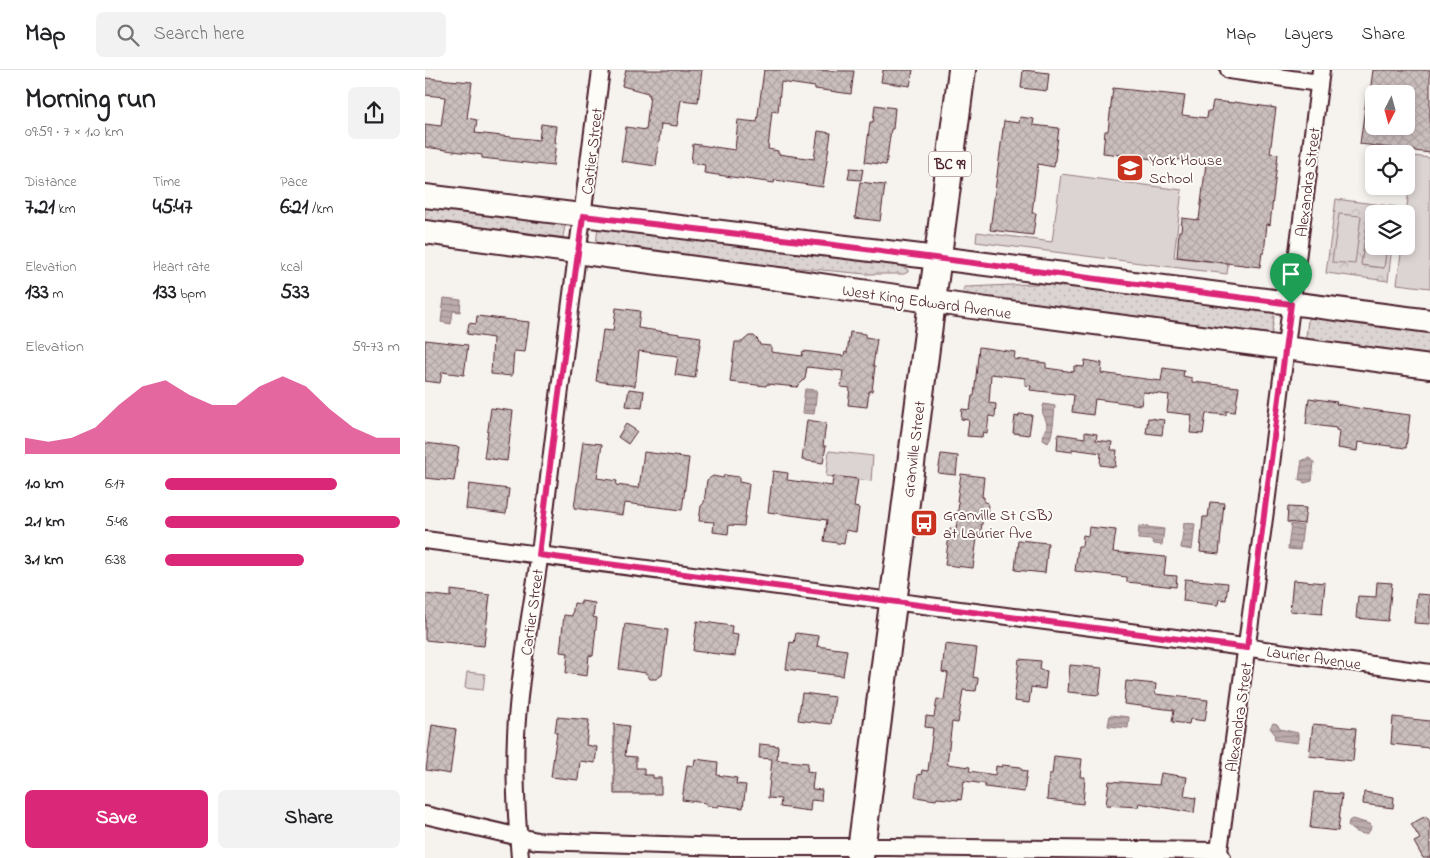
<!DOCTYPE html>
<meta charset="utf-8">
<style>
body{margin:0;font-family:"Indie Flower",sans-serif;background:#f2f2f2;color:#202124;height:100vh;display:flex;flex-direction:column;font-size:19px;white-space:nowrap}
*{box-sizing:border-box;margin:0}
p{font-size:16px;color:#757577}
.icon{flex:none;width:28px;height:28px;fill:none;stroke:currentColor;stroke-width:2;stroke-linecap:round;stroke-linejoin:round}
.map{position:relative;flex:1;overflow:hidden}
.sheet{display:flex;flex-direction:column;background:#fff;width:425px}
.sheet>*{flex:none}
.needle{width:32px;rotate:186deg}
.buttons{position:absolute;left:940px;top:15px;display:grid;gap:10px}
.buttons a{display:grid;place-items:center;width:50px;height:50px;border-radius:8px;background:#fff;box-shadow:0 2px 8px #0003;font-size:25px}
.pin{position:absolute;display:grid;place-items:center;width:42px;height:42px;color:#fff;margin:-51px -21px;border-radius:50% 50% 50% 0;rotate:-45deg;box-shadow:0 0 5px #0007}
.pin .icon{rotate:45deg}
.round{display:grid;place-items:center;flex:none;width:52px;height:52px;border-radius:8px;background:#f2f2f2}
.head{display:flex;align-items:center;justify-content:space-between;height:85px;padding:0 25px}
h1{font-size:28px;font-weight:700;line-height:38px}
.metrics{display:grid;grid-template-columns:repeat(3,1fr);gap:8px;height:85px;padding:5px 25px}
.metrics div{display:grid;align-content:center}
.metrics b{font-size:21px;font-weight:700}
.metrics small{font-size:14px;font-weight:400}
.metrics p{font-size:14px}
.chart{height:140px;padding:10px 25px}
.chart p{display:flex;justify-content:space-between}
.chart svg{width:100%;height:90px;margin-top:5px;fill:#db2777;opacity:.7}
.cta{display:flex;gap:10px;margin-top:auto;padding:10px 25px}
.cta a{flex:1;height:58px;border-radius:8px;background:#db2777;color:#fff;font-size:20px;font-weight:700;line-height:58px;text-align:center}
.cta a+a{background:#f2f2f2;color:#202124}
ul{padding:0 25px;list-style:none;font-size:16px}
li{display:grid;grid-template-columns:80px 60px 1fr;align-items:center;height:38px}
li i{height:12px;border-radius:6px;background:#db2777}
header{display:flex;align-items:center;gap:30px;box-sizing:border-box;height:70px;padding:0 25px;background:#fff;border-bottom:1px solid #e0e0e0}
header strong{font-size:24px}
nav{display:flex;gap:28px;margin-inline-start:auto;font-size:18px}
.search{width:350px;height:45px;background:#f2f2f2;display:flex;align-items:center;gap:12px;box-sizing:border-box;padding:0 18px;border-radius:8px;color:#757577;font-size:19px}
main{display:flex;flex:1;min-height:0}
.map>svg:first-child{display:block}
.grass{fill:url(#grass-dots);stroke:#937a7e}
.park{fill:url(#park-crowns);stroke:#937a7e}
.pitch{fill:#dcd4d2;stroke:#937a7e}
.water{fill:url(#water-rules);stroke:#8e7378}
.building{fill:url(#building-cross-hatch);stroke:#4a1f2b;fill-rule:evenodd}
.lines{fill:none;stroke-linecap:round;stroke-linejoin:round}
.minor-casing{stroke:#4a1f2b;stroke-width:20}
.secondary-casing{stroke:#4a1f2b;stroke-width:26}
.trunk-casing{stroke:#4a1f2b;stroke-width:30}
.minor{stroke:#fdfcf7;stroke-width:16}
.secondary{stroke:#fdfcf7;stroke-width:22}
.trunk{stroke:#fdfcf7;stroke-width:26}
.route-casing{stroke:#fff;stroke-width:10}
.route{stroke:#db2777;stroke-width:6}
.labels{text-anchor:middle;stroke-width:4;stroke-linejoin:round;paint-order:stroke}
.shield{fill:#fdfcf7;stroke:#806168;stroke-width:1}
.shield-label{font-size:15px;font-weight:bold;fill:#4a1f2b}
.street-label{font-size:16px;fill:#4a1f2b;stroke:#fdfcf7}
.poi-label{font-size:16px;fill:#4a1f2b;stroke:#fdfcf7;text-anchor:start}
</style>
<header>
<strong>Map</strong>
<div class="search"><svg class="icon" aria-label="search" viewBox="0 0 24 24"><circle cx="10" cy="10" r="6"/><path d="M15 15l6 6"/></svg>Search here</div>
<nav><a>Map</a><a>Layers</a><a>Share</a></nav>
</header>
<main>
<section class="sheet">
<div class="head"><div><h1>Morning run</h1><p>09:59 · 7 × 1.0 km</p></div><a class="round"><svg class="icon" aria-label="share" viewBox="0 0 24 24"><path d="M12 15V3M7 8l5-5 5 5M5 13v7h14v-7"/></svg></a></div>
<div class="metrics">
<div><p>Distance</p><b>7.21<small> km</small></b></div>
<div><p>Time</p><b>45:47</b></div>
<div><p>Pace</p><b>6:21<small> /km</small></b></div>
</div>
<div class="metrics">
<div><p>Elevation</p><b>133<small> m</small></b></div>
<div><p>Heart rate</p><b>133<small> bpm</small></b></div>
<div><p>kcal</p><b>533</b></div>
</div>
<div class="chart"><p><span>Elevation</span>59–73 m</p>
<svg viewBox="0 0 160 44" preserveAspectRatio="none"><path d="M0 44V36L10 38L20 36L30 31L40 20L50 11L60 8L70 15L80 20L90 20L100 11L110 6L120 11L130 22L140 31L150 36L160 36V44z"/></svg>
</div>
<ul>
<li><b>1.0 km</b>6:17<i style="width:73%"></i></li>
<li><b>2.1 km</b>5:48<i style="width:100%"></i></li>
<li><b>3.1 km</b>6:38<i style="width:59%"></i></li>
</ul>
<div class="cta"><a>Save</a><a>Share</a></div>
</section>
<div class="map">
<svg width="1005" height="788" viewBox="0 0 1005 788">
<defs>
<pattern id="grass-dots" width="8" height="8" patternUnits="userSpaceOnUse" patternTransform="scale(1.25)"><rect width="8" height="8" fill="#dcd4d2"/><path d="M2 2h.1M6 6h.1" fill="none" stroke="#beb6b4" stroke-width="1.8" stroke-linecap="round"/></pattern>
<pattern id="park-crowns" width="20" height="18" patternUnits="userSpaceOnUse" patternTransform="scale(1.25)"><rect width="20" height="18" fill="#dcd4d2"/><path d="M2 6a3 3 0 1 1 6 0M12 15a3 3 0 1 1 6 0" fill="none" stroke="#beb6b4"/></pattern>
<pattern id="water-rules" width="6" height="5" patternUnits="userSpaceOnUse" patternTransform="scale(1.25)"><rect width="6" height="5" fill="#bbabac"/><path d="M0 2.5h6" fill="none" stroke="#9a8b8c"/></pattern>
<pattern id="building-cross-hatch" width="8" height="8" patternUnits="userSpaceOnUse" patternTransform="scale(1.25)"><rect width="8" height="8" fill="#cbbfbe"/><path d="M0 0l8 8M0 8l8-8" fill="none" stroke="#b0a4a3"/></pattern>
</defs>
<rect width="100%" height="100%" fill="#f6f3ef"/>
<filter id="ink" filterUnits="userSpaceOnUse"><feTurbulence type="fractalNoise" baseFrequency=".02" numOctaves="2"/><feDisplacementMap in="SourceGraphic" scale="10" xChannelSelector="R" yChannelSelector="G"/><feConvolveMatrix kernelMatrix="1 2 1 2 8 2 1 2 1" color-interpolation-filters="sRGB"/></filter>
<g filter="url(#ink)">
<g class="grass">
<path d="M0,132L141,152L137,171L0,155Z"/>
<path d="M173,155L474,195L483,200V202L479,204H441L376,198L325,197L171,176Z"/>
<path d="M608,214H640L850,239L846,269L546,228L538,223L539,217H543Z"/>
<path d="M884,243L1005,259V289L880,273Z"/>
</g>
<path class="park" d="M911,129L972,137L971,144H949V148L943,147L936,195L959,198L962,176H967L963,211L901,203Z"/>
<g class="pitch">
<path d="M988,86L1005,88V218L972,214L977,176H981V144Z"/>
<path d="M636,104L757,120L749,187L803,194L802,204L551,172L552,162L627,172Z"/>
<path d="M914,144L936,146L930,194L907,192Z"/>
<path d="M943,147L949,148V176H962L959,198L936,195Z"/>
<path d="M404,381L448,386L446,411L401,406Z"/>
<path d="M42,602L60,604L58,620L40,618Z"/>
</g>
<g class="water">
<path d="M19,228L36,230L35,242L28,241L26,254L16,252Z"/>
<path d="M380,319L392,320L389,344L377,343Z"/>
<path d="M619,334L630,336C629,346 628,366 623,373L618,370L619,362L622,356C622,347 614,344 619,334Z"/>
<path d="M884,388L889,392L887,411L879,413L877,410H874L877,390Z"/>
<path d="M759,453L770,454L767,480L756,478Z"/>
<path d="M866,454L878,456L875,480L863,479Z"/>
<path d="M714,456L739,459L737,475L729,474L727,470L713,469Z"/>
<path d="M685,645L704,647L703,658L683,656Z"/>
<path d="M848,653L852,654L855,659L873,663V672L872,673L850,670L849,663L845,658Z"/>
<path d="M927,749L945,754L946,755C946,770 929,763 923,756L924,751Z"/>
</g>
<g class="building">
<path d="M201,0H277L273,32L256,30L252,56L236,54L231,96L196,91L201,57L221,60L225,25H223V23L197,16Z"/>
<path d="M339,0L429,1L426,24L390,19V17L356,12L353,42L347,41L343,79L353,81V84L389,89L393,61L406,63L398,117L350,110L349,113L279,103L280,95L266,93L268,74L310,80L313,50L332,52Z"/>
<path d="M458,0H488L485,16L456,12Z"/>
<path d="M598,0L624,3L622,21L596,18Z"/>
<path d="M948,0H1005V83L935,74L942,22H945ZM949,24H981V56H949Z"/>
<path d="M0,8L47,12L42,48L52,50L50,63L114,70L116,54L131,56L129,72H131L128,96L57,88V85L0,77V54L16,56L20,27L0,25Z"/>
<path d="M688,18L760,26L757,45L782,48L783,41H786L788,31L809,33V32L851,38L845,83L853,84L845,155L842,154L839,183H837L835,197L752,187L754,161H756L757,148L774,150L781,93L740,88L739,93L727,92L728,89L678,83L680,61H683Z"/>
<path d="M450,35L470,38L468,59H466L461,95L440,92L445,52H448Z"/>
<path d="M595,47L609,49L608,55L634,58L629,97L613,94L607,143H611L608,165L565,160L579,51L594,53Z"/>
<path d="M425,98L438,99L436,110L423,109Z"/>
<path d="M435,112L460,115L455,151L430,148Z"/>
<path d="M191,238L215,241L213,258L276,267L270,308L250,305L253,286L214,281L210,316L171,311L178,260L188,261Z"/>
<path d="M52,246L104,252L100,282L89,281L87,306L66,304L68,268L42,264L44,253L51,254Z"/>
<path d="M425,262L440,264V267L452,269L448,296H450L447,321H444L442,337L423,335L425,318L416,317L418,301L382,297L380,309L372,317L342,314L341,316L305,312L310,272H317L324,266H329L333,270L335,275L346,276V282L377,286L378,281L419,286L420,282L422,283Z"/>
<path d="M0,270L43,275L39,305L17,302L15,313L0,311Z"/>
<path d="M554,277L590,282L589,289L621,293V298L649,302V296L659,297L660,290L677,293L676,303L736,311L738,298L759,301L758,306L767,308V312L814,317L810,342L801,341V345L781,343L778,364L765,363L767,345L742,342L744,325L718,322L716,335L670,329L668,345L647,342L649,325L605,320L606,316L600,315V308L566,304L564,333L571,334L570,347L564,346L562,363L558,362L557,367L542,366L544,350L536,349L537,339L545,340L547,326H549Z"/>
<path d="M204,319L219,321L217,338L201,336Z"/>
<path d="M884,328L912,332L911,334L938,339L985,345L981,378L933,372L932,381L912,378L914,361L911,360V358L881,354Z"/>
<path d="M66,338L88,341L82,391L59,388Z"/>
<path d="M594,344L607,345L604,365L588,363L590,346L593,347Z"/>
<path d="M723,348L739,350L737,365L721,363Z"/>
<path d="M382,350L401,353L398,376H401L398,393L377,390Z"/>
<path d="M201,354L212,361L203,374L193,367Z"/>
<path d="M660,362L672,364L671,370L687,372L686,380H692L690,397L675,395L676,383L647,379V382L632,380L633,364L660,368Z"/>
<path d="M158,372L177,374L172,408L192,411L191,415L214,418L219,382L264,388L257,440L199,433L197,445L149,438Z"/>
<path d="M0,373L34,377L29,411L0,408Z"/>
<path d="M516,384L533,386L531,405L513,403Z"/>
<path d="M348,401L363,403L362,410L407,416L408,406L433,409L429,437L434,438L431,462L421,460L419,474L399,471L402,450L343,442Z"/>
<path d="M536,404L559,407L557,427H559V432L563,433L562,446H558L555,468H552L548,498L520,495L525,458L531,459L534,432L532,431Z"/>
<path d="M299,405L314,407V412L324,414L319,456L304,455L303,464L288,462L289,452L274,451L276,436L279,433L282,410L288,406L298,408Z"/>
<path d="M44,414L84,419L81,444L41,439Z"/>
<path d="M785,432L799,433L794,484L775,482L778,447H783Z"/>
<path d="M863,437L881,438L879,454L862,452Z"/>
<path d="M664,457L691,460L688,482L741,487L739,505L752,506L751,517L702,512V507L650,501L653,476H657L658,465L663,466Z"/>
<path d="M593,470L623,473L620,503L590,500Z"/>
<path d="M760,509L803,513L801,530L794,529L793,535L758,531Z"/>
<path d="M868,510L900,513L897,544L865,541Z"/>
<path d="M952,512L967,513L963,551L931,548L933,526L951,527Z"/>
<path d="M26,520L65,525L59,576L0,570V524L26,527Z"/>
<path d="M992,524L1005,525V554L989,553Z"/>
<path d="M156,531L170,533L168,547L172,548L168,586L164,585L162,606L141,603L143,583L135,582L139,545L147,546L149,533L156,534Z"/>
<path d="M272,551L307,556L306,564L313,565L310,586L268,581Z"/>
<path d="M200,554L243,560L237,605L231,609H225L221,603L194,599Z"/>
<path d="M371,563L394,566L392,576L422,580L418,606L361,599L365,572L369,573Z"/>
<path d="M520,574L552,578L548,607L553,608V610L551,621L538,620L533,653L527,652L522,694L545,697L544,701L570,705L571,696L577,697V695L596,697V700L602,701L599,722L560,717V714L539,711L536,730L533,729V730L512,728L511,730L490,727L493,704L496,705L497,700L503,701L508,658L500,657L501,646L509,647L512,629L519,630L523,603L517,602Z"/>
<path d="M594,589L616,591L615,600L622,601L620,619L606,617L604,633L589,631Z"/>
<path d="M645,595L677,598L674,625L643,622Z"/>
<path d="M701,611L731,614L730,624L783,630L780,651L765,649L764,654L747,652L749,640L699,634Z"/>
<path d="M377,623L410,627L406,654L373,650Z"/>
<path d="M132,647L164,650L161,675L172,677L170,693L155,691L153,710L126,707L132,662H130Z"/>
<path d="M968,647L1005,651V678L966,674Z"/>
<path d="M189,654L204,656L200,686L211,687V698H219V705H228V708H236V724H189Z"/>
<path d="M888,654L931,658L928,691L884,686Z"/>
<path d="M7,655L31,659L25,704L1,700Z"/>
<path d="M335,674L353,676L352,690L383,693L382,701L389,702L387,719L397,720L396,731L386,730L385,741L355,737L356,729L343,728L347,689L334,688Z"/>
<path d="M629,686L657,689L655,707H660L658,734L622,730L624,704H627Z"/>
<path d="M270,689L293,692L292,705L312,708L311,714L321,715L318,738L294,735L293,737L281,736V733L257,730L262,695L269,696Z"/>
<path d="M736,703L762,707L759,726L771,728L769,743L714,733L713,737L681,735L684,711L734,715Z"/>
<path d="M889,722L917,724L913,761L885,758Z"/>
<path d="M939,722L969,727L968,738L938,734Z"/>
<path d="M1001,746L1005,752V788H998L989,772L995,769L986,754Z"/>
</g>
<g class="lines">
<g class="minor-casing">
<g id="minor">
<path d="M804,0L894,13"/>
<path d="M0,470L804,575L1005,603"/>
<path d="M0,745L112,771L302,777H464L794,781"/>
<path d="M95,788C91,738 88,687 93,637C98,580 110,524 117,467C135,311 156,156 176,0"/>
<path d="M797,788L794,781L842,426L896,0"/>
</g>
</g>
<g class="secondary-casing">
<g id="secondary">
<path d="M0,126L537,191L1005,251"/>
<path d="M0,162L361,210L532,235L1005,297"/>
</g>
</g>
<g class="trunk-casing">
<path id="trunk" d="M435,788L537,0"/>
</g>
<use href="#minor" class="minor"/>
<use href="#secondary" class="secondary"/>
<use href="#trunk" class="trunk"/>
</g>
</g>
<g class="lines" filter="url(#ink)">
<g class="route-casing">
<path id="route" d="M158,146L409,175L866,234L822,578L114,485L133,331Z"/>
</g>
<use href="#route" class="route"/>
</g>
<defs>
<g id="school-square" transform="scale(1.4375)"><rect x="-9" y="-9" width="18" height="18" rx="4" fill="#c8321e" stroke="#fdfcf7"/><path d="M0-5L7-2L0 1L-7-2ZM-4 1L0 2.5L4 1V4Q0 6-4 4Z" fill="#fff"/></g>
<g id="bus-square" transform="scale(1.4375)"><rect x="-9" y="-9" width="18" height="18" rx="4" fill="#c8321e" stroke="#fdfcf7"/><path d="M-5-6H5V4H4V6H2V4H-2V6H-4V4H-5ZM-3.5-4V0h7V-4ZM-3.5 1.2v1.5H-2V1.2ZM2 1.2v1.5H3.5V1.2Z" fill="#fff"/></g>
</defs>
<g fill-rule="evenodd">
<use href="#school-square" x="705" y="98"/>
<use href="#bus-square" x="499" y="453"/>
</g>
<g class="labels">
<rect class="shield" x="504" y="81.5" width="42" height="25" rx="4"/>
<g class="shield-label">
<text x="525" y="99">BC 99</text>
</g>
<g class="street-label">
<text transform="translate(166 81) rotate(-83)" y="6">Cartier Street</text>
<text transform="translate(882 112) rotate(-83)" y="6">Alexandra Street</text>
<text transform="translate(502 231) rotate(8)" y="6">West King Edward Avenue</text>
<text transform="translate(488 379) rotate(-83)" y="6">Granville Street</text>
<text transform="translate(106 542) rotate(-82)" y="6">Cartier Street</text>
<text transform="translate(889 587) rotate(8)" y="6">Laurier Avenue</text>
<text transform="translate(813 647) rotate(-82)" y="6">Alexandra Street</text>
</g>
<g class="poi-label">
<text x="724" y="95">York House<tspan x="724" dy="18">School</tspan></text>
<text x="518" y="450">Granville St (SB)<tspan x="518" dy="18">at Laurier Ave</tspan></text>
</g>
</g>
</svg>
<div class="buttons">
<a><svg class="needle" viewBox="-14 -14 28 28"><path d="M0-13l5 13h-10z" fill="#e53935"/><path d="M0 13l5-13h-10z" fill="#757577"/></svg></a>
<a><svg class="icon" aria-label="locate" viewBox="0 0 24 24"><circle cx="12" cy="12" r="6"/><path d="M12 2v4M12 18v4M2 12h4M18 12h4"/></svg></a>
<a><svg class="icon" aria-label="layers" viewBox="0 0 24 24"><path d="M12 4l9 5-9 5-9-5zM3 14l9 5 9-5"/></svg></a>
</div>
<div class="pin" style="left:866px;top:234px;background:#1e9e55"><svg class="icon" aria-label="arrive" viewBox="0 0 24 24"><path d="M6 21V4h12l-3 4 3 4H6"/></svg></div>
</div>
</main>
